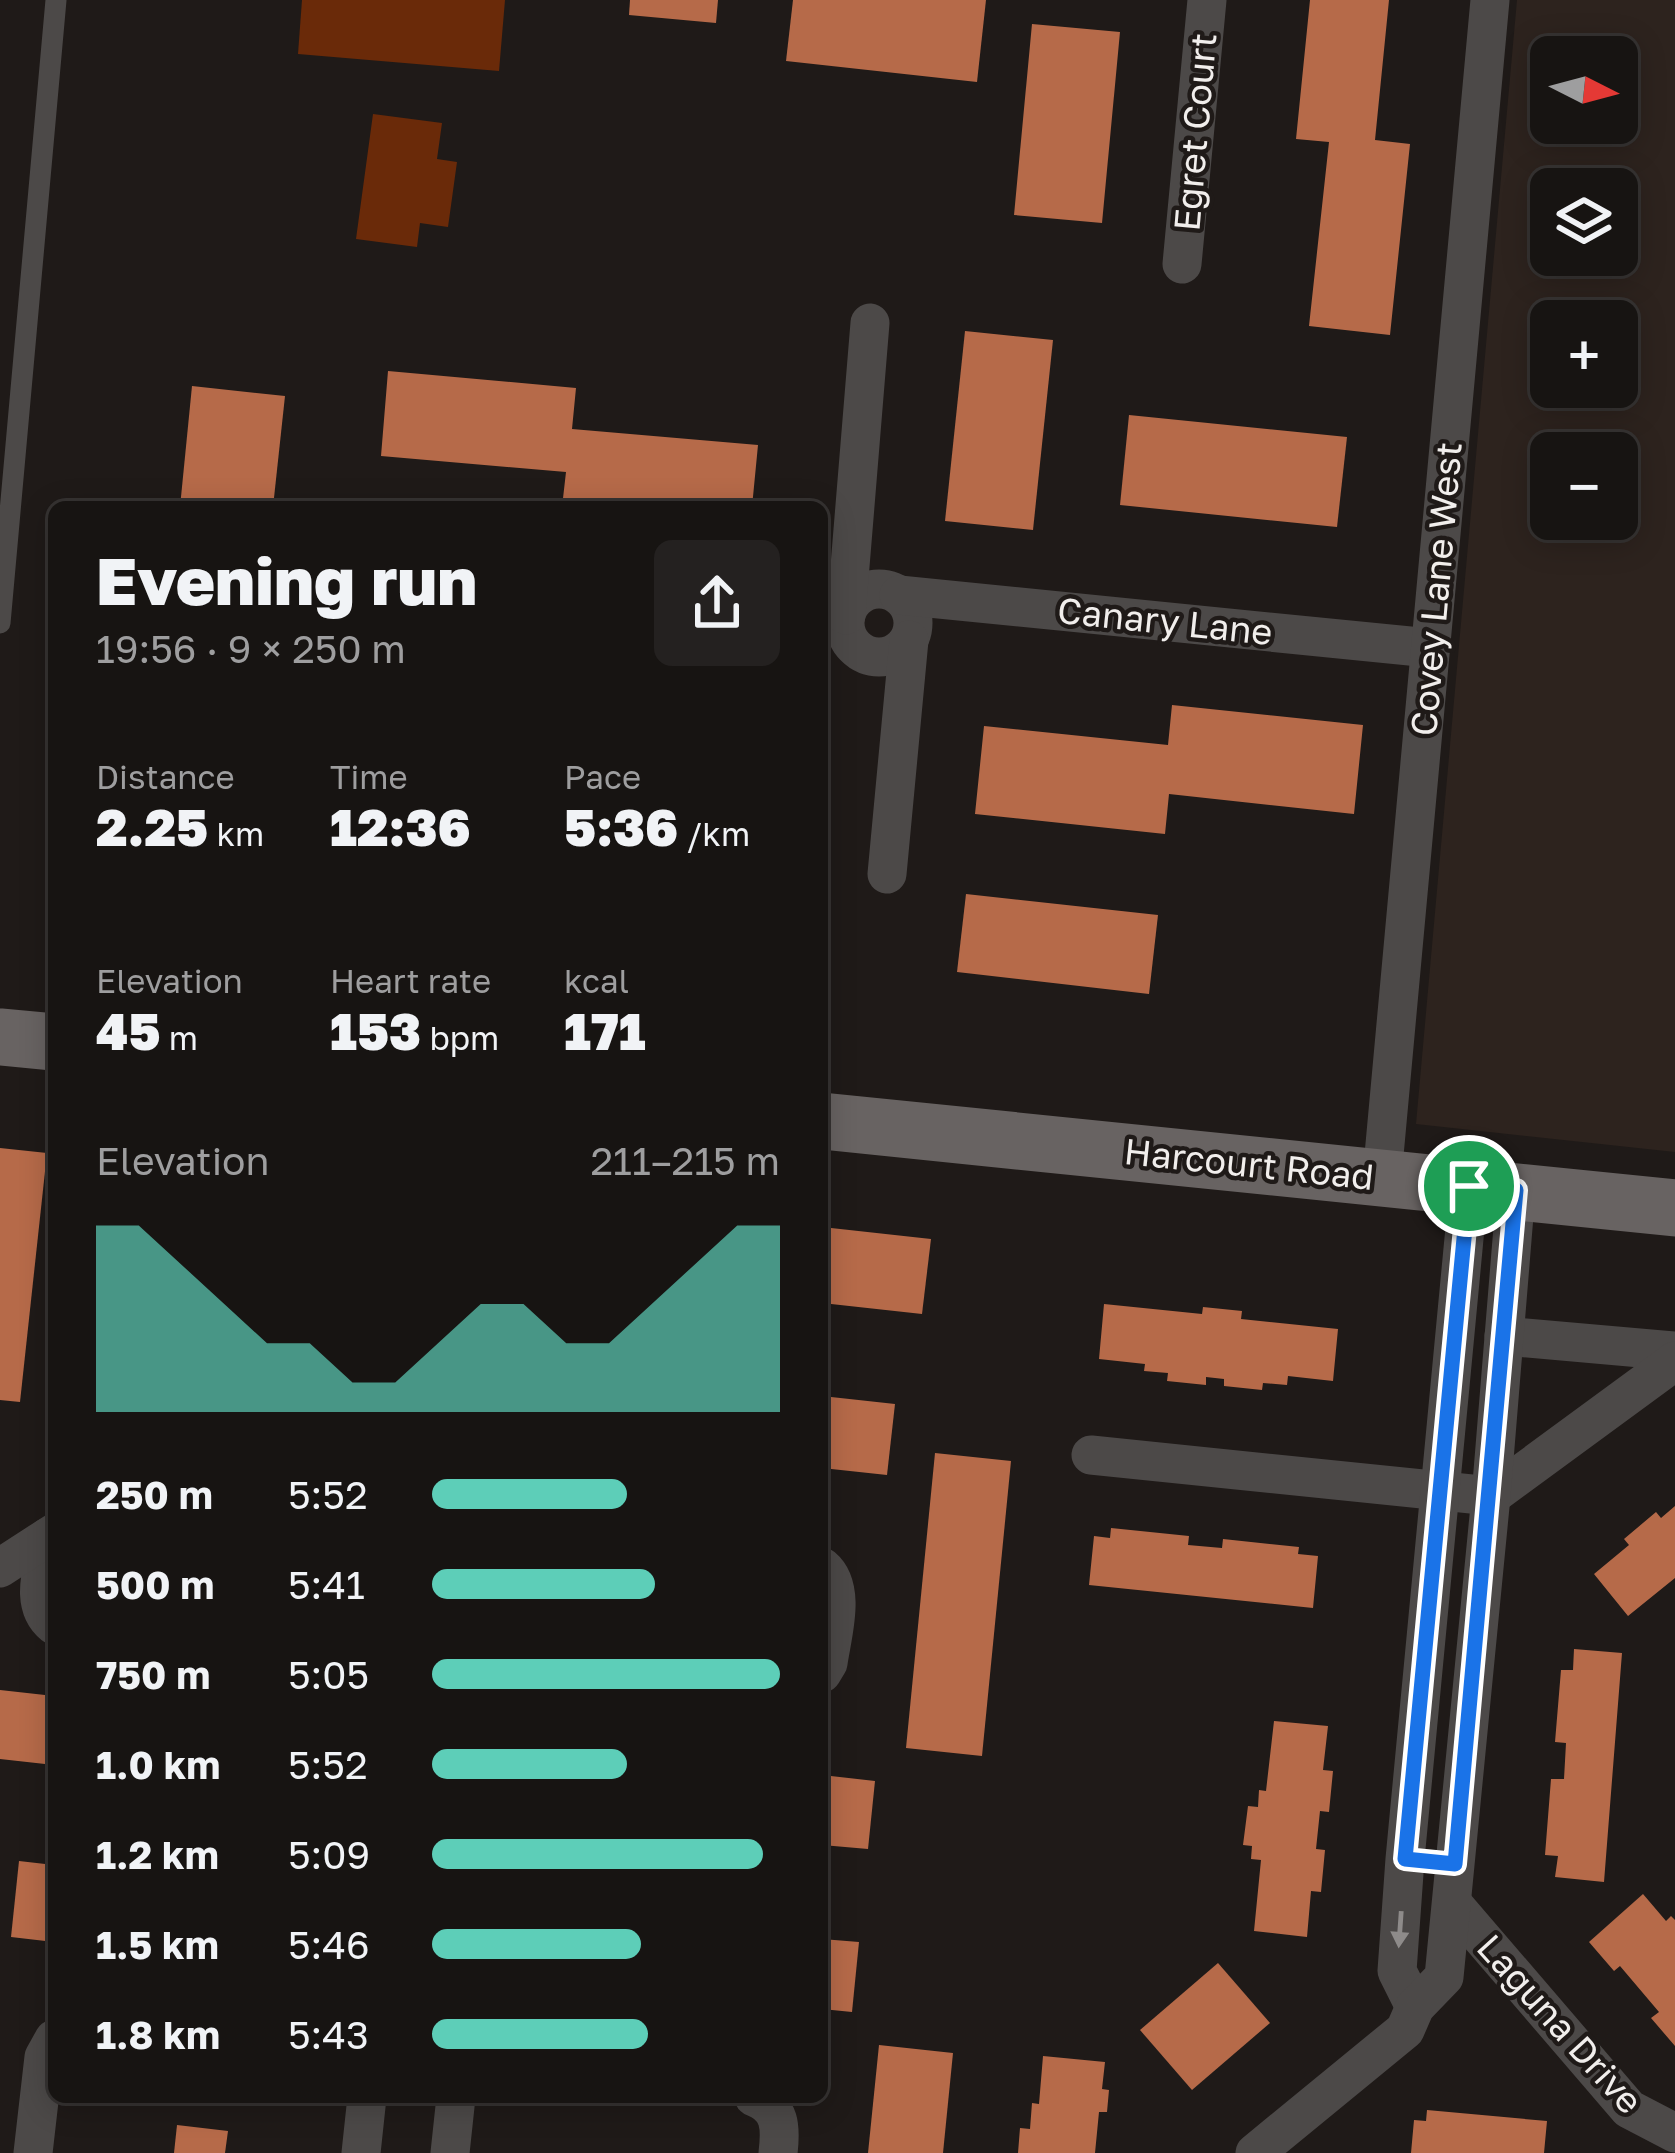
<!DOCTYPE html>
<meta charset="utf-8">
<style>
body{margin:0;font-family:"Golos Text",sans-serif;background:#242120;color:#f1f3f6;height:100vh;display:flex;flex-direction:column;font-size:45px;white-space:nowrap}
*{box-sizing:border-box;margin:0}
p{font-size:39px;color:#9e9e9f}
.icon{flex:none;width:66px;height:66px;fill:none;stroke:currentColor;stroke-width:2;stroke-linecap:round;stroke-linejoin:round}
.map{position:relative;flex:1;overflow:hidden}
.panel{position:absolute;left:48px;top:501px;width:780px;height:1602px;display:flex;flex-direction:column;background:#171412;border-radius:18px;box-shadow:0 6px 30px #0003,0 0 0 3px #363332}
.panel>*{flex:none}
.needle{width:78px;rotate:96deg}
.controls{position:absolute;left:1530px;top:36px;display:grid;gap:24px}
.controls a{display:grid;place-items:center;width:108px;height:108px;border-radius:18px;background:#171412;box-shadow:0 6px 30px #0003,0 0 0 3px #363332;font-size:60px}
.pin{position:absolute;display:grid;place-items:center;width:102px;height:102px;color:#fff;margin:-51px;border:6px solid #fff;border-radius:50%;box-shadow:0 3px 12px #0007}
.round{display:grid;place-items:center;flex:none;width:126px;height:126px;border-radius:18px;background:#242120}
.summary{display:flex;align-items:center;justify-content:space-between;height:204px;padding:0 48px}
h1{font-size:66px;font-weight:800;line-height:90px}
.figures{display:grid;grid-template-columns:repeat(3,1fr);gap:18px;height:204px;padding:12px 48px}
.figures div{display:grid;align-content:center}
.figures b{font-size:51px;font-weight:800}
.figures small{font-size:33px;font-weight:400}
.figures p{font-size:33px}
.chart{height:336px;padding:24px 48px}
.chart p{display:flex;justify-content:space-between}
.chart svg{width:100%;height:216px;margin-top:12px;fill:#5dceb8;opacity:.7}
ul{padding:0 48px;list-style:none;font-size:39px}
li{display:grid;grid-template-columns:192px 144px 1fr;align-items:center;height:90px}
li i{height:30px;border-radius:15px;background:#5dceb8}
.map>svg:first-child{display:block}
.built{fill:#2d231e;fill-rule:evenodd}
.green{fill:#6a2a09}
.building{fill:#b66a49}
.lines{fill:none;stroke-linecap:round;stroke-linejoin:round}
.lane{stroke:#4c4948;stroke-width:21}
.street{stroke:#4c4948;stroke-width:39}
.secondary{stroke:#686362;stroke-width:57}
.oneway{fill:#8e8b8a}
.route-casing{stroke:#fff;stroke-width:24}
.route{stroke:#1a73e8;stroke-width:15}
.labels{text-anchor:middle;stroke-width:9;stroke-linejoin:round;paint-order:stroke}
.street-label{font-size:36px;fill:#f1eeec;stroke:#1f1a18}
</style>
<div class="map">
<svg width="1675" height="2153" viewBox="0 0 1675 2153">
<rect width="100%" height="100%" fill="#1f1a18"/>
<path class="built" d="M1517,0H1675V1152L1416,1124ZM1551,57H1617V123H1551ZM1551,189H1617V255H1551ZM1551,321H1617V387H1551ZM1551,453H1617V519H1551Z"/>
<g class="green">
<path d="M302,0H505L499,71L298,54Z"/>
<path d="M373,114L442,123L437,159L457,162L448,227L420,223L417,247L356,239Z"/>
</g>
<g class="building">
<path d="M630,0H718L716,23L629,15Z"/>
<path d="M793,0H986L977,82L786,61Z"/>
<path d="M1310,0H1389L1375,140L1410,144L1390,335L1309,326L1329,142L1296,139Z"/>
<path d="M1032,24L1120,32L1102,223L1014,215Z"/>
<path d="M965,331L1053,340L1033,530L945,521Z"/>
<path d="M388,371L576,388L572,429L758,445L752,507H562L566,472L381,456Z"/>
<path d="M192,386L285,396L273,507H180Z"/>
<path d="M1129,415L1347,437L1337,527L1120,505Z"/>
<path d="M1172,705L1363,725L1354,814L1169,794L1165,834L975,814L984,726L1168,745Z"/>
<path d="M966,894L1158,915L1149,994L957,972Z"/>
<path d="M0,1148L47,1153L20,1402L0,1400Z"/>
<path d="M822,1227L931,1239L922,1314L822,1303Z"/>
<path d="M1104,1304L1202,1314L1203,1307L1242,1311L1241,1319L1338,1329L1333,1381L1288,1376L1287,1385L1263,1383L1262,1390L1224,1386V1379L1206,1377V1385L1167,1381L1168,1373L1144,1371L1145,1364L1099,1359Z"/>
<path d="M822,1396L895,1404L887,1475L822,1468Z"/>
<path d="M935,1453L1011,1461L982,1756L906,1748Z"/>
<path d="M1675,1506V1578L1628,1616L1594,1574L1629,1545L1624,1539L1656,1512L1661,1518Z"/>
<path d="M1111,1528L1189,1536L1188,1545L1222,1548L1223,1539L1299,1547L1298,1554L1318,1556L1313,1608L1089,1585L1094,1536L1110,1538Z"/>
<path d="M1574,1649L1622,1653L1604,1882L1555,1877L1558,1856L1545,1855L1551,1779H1564L1566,1743L1555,1742L1561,1670H1573Z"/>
<path d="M0,1690L54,1696V1765L0,1759Z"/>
<path d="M1274,1721L1328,1726L1323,1770L1333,1771L1329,1812L1320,1811L1316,1849L1325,1850L1321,1892L1311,1891L1307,1937L1254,1931L1261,1860L1251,1859L1252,1846L1243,1845L1248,1806L1258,1807L1259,1790L1266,1791Z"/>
<path d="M822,1775L875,1781L868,1849L822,1845Z"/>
<path d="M19,1861L54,1865V1942L11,1937Z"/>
<path d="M1643,1894L1666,1921L1671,1916L1675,1920V2046L1651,2018L1659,2012L1620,1966L1614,1971L1589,1942Z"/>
<path d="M822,1939L859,1942L852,2012L822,2009Z"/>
<path d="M1218,1963L1270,2023L1192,2090L1140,2030Z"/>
<path d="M879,2045L953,2053L943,2153H868Z"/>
<path d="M1043,2056L1105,2062L1102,2089L1109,2090L1107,2112H1099L1095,2153H1018L1020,2128L1030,2129L1032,2103L1039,2104Z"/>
<path d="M1427,2110L1547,2121L1544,2153H1411L1414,2120L1426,2121Z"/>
<path d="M177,2125L228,2131L225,2153H174Z"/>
</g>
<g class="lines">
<path class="lane" d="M0,623L56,0"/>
<g class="street">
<path d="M1182,264L1207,0"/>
<circle cx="879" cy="623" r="34"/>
<path d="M899,595L1430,648"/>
<path d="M846,615L870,323"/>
<path d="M887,874L909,640"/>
<path d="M1382,1177L1490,0"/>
<path d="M1504,1336L1675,1351"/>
<path d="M1091,1455L1491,1496L1675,1361"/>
<path d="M48,1537C44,1566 28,1604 54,1625"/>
<path d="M822,1567C847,1588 832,1634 828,1663L822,1673"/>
<path d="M0,1568L54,1533"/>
<path d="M1452,1903L1629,2109L1675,2133"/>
<path d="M1415,2007L1397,1971L1405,1859L1469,1186"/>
<path d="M754,2097C781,2107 781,2128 778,2153"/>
<path d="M33,2153L44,2057L54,2039"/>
<path d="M361,2153L367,2097"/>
<path d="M450,2153L456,2097"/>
<path d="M1255,2153L1405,2030L1415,2007L1444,1977L1491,1496L1516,1191"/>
</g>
<g class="secondary">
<path d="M0,1037L54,1042"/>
<path d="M822,1121L1675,1208"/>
</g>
</g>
<defs><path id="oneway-solid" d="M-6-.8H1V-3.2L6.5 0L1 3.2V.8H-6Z" transform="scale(3)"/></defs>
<use class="oneway" href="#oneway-solid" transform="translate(1400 1929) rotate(94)"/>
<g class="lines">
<g class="route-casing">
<path id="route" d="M1469,1186L1516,1190L1455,1864L1405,1859Z"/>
</g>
<use href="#route" class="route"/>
</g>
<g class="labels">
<g class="street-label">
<text transform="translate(1195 132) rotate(-85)" y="13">Egret Court</text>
<text transform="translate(1436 589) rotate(-85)" y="13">Covey Lane West</text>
<text transform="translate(1165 621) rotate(6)" y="13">Canary Lane</text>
<text transform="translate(1249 1164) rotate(6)" y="13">Harcourt Road</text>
<text transform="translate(1560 2024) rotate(48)" y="13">Laguna Drive</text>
</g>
</g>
</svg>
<div class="controls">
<a><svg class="needle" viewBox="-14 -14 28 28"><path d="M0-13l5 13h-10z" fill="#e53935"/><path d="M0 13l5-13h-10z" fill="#9e9e9f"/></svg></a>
<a><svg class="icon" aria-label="layers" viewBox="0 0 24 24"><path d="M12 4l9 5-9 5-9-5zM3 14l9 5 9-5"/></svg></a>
<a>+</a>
<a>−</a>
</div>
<div class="pin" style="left:1469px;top:1186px;background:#1e9e55"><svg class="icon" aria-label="arrive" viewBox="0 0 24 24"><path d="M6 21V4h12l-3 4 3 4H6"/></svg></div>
<section class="panel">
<div class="summary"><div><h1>Evening run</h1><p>19:56 · 9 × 250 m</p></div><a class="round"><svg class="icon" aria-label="share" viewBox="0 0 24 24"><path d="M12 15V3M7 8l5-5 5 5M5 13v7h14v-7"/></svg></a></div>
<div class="figures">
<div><p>Distance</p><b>2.25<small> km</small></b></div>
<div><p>Time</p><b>12:36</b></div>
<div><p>Pace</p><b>5:36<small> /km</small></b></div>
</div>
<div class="figures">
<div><p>Elevation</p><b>45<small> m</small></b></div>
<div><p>Heart rate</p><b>153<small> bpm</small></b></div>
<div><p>kcal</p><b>171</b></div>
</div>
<div class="chart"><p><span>Elevation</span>211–215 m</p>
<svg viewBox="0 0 160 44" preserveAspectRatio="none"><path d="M0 44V6L10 6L20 14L30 22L40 30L50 30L60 38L70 38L80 30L90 22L100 22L110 30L120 30L130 22L140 14L150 6L160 6V44z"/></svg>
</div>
<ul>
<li><b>250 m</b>5:52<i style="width:56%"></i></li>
<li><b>500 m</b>5:41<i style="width:64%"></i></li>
<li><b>750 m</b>5:05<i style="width:100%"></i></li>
<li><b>1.0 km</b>5:52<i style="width:56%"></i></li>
<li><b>1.2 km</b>5:09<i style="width:95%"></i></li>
<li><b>1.5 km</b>5:46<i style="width:60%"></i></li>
<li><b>1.8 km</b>5:43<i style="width:62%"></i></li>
</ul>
</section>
</div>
